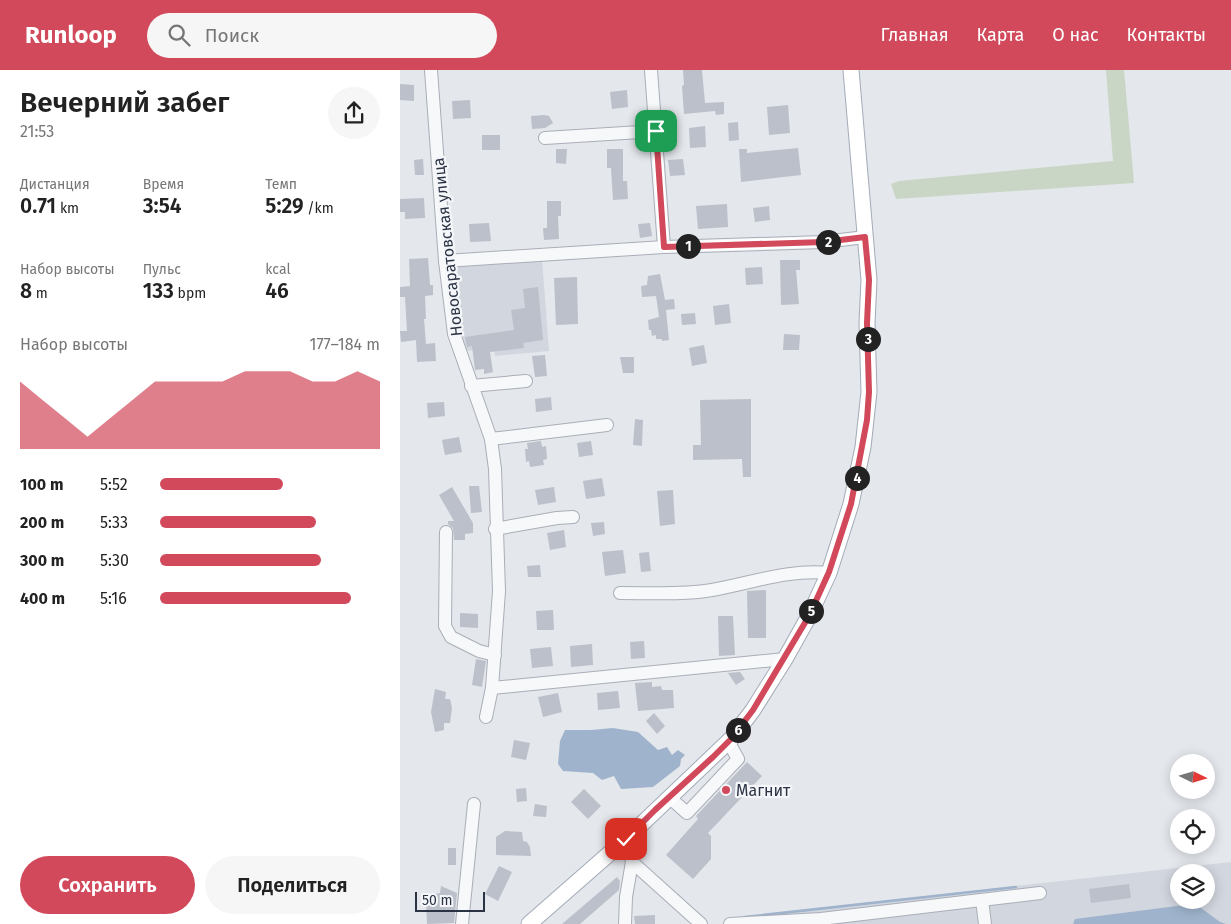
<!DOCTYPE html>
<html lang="ru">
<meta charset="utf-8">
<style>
body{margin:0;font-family:"Fira Sans",sans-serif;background:#f6f6f6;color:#222;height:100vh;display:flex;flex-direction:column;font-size:19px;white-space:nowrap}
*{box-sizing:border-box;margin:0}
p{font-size:16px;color:#767676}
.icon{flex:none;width:28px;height:28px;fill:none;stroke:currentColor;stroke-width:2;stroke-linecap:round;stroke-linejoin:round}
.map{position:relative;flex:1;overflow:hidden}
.drawer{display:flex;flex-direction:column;background:#fff;width:400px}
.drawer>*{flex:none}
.needle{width:32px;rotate:95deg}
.fabs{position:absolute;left:770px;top:684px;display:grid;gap:10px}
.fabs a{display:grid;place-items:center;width:45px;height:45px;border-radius:50%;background:#fff;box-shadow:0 2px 12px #0003;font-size:25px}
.scale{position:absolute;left:15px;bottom:12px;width:70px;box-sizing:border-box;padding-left:5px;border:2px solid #2b3445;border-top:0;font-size:14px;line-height:18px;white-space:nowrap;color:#2b3445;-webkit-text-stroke:4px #f4f6f9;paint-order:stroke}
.pin{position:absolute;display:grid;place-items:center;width:42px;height:42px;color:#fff;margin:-21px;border-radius:10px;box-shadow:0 2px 8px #0006}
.km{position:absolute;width:25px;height:25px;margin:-12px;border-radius:50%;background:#222;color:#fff;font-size:14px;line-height:25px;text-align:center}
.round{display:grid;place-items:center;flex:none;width:52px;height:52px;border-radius:26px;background:#f6f6f6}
.head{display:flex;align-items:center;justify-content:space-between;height:85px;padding:0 20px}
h1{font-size:28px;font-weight:600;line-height:38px}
.figures{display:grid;grid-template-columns:repeat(3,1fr);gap:8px;height:85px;padding:5px 20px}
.figures div{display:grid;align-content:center}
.figures b{font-size:21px;font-weight:600}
.figures small{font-size:14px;font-weight:400}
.figures p{font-size:14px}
.chart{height:140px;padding:10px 20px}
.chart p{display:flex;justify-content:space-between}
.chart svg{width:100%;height:90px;margin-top:5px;fill:#d1495b;opacity:.7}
.action{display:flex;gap:10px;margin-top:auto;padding:10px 20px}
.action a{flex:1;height:58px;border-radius:30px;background:#d1495b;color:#fff;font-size:20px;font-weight:600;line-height:58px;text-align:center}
.action a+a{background:#f6f6f6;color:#222}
ul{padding:0 20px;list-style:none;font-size:16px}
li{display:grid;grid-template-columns:80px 60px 1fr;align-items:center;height:38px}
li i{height:12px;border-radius:6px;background:#d1495b}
header{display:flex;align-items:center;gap:30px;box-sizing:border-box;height:70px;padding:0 25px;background:#d1495b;color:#fff}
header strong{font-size:24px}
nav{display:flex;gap:28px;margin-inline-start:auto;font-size:18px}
.search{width:350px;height:45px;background:#f6f6f6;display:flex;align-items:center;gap:12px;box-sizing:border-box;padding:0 18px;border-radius:28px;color:#767676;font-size:19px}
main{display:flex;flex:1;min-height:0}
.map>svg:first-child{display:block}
.built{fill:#d2d6de;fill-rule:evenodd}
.green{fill:#c9d6c5}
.water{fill:#9fb4cc}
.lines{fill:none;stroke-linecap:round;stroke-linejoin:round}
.stream{stroke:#9fb4cc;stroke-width:2.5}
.building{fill:#bbc0ca}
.minor-casing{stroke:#a9aeb7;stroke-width:14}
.major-casing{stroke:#a3abb8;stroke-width:17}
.minor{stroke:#f7f8fa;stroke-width:12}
.major{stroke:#fff;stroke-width:15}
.route-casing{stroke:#fff;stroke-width:10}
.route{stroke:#d1495b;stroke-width:6}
.poi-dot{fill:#d1495b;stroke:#f4f6f9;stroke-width:2}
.labels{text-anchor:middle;stroke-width:4.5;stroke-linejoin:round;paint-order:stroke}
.street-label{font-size:16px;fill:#2b3445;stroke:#f4f6f9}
.poi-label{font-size:16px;fill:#2b3445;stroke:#f4f6f9;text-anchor:start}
</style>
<header>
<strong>Runloop</strong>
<div class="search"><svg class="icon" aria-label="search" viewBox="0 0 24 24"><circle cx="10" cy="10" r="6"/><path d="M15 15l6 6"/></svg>Поиск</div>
<nav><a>Главная</a><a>Карта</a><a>О нас</a><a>Контакты</a></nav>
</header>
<main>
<section class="drawer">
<div class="head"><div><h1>Вечерний забег</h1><p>21:53</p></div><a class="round"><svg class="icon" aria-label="share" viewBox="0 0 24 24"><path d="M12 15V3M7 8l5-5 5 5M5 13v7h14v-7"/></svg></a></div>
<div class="figures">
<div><p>Дистанция</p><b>0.71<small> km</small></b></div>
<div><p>Время</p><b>3:54</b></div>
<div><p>Темп</p><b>5:29<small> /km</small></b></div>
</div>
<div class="figures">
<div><p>Набор высоты</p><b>8<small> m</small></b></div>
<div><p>Пульс</p><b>133<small> bpm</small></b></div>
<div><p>kcal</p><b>46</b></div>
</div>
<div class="chart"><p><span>Набор высоты</span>177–184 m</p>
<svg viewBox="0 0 160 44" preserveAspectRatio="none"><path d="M0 44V11L10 20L20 29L30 38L40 29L50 20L60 11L70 11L80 11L90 11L100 6L110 6L120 6L130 11L140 11L150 6L160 11V44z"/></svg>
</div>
<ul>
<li><b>100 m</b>5:52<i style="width:56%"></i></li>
<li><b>200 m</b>5:33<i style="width:71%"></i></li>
<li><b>300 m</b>5:30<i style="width:73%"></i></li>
<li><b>400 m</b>5:16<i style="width:87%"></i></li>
</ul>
<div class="action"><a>Сохранить</a><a>Поделиться</a></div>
</section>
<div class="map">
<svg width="831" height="854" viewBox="0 0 831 854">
<rect width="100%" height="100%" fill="#e4e7ec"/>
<g class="built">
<path d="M142,189L149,281L95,286L94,278L64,281L56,235V196Z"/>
<path d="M831,792V854H339L337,847ZM779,802H806V830H779Z"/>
</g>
<path class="green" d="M706,0H724L734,113L496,129L491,114L499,111L713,91Z"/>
<g class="water">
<path d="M213,658L238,662L258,680L267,677L272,685L278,680L285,685L281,689L280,696L253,717L221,719L214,706L202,710L193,703L163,701L158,694L160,671L165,660H191Z"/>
<path d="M777,836L801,838L820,852L826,854H673L675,849Z"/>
</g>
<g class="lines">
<path class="stream" d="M345,847L616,817"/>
</g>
<g class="building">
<path d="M283,0H302L305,33L324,32V44L316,45L315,41L284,44L282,16L284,15Z"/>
<path d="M0,14L14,15V31L0,30Z"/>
<path d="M227,20L228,37L212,39L210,22Z"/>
<path d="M70,30L71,48L53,49L52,31Z"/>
<path d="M388,35L390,63L369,65L367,37Z"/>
<path d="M144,45L149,46L153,53L145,58L132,59L131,46Z"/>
<path d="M338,52L339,70L329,71L328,53Z"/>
<path d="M305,56L306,77L290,78L289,58Z"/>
<rect x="82" y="65" width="18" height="15"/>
<path d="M398,78L401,105L341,112L339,79H347V83Z"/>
<path d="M156,79H167L166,94L156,93Z"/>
<path d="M207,79H223V111H227L228,129L213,130L211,98H207Z"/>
<path d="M23,89L24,105H15L14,90Z"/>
<path d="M283,89L285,105L270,106L268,90Z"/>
<path d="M24,128L25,148L5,149V142H0V129Z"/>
<path d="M147,131H161V146H158L159,169L144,170L143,158H147Z"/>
<path d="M327,134L328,157L298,159L296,136Z"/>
<path d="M369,136L370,150L355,152L353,138Z"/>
<path d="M89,153L91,171L70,172L69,154Z"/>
<path d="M250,153L252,166L240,168L238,154Z"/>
<path d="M28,188L30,215H33V225L25,226L26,249H24L26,274L35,273L36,291L17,292L16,270L1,272L0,261H7L5,227H0V217L10,216L9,189Z"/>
<path d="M380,190H400V200H396L399,234L381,235Z"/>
<path d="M362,197L363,214L346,215L345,198Z"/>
<path d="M260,204L265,230L274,229L275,239L266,240L269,270L263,271L261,269H256V265L252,266L251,260H249L248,250L259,247L256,226L242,227L241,216L247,215L248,206Z"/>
<path d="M177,207L178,254L156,255L154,208Z"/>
<path d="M138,217L143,270L123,273L124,278L90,282L93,302L84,304V299L75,300L72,276L67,277L65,267L114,260L111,240L125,238L123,219Z"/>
<path d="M329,234L331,253L315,255L313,236Z"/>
<path d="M295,243L296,254L282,255L281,244Z"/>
<path d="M384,264L400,265L399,280H383Z"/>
<path d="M304,275L307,293L292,296L289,278Z"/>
<path d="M145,285L147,306L135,307L132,286Z"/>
<path d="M220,287H234V303H223Z"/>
<path d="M151,327L152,340L136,342L135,329Z"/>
<path d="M351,329V407H343L342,389L293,390V375H301L300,330Z"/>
<path d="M44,332L45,346L28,348L27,333Z"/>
<path d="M235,349L243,350L242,376L233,375Z"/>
<path d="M59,367L62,382L45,385L42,370Z"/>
<path d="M141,371L142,377L146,376L147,389L143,390L144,395L130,397L129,391L126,392L125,379H128L127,373Z"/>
<path d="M191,371L193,385L179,387L177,373Z"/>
<path d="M202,408L205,426L186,429L183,411Z"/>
<path d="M69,416H79L82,442L71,443Z"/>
<path d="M52,417L73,453V463L65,464V470H54L53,458L48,454V451H54L39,425Z"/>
<path d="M154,417L156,432L138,435L135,420Z"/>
<path d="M273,420L275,454L260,456L257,421Z"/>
<path d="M204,452L205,464L193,466L191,453Z"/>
<path d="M164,460L166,477L150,480L147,463Z"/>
<path d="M223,480L226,503L205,506L202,482Z"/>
<path d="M249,482L251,501L241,502L239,483Z"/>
<path d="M140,495L141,507H128L127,496Z"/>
<path d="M366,520V568H348L347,521Z"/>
<path d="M153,540L154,560H137L136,541Z"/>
<path d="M60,543L78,544V558L60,557Z"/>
<path d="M318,546H333L335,585L319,586Z"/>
<path d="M244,571L245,588L231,589L230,572Z"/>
<path d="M192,574L193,595L171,597L170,576Z"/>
<path d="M151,577L153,596L132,598L130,579Z"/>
<path d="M76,589L86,591L82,617L72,615Z"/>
<path d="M340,602L345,609L336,615L328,603Z"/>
<path d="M252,612V617L261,616L262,620H273L274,638L238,641L235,613Z"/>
<path d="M35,619L46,622L45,629H50L52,638L50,653H44V660L35,662L31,642Z"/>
<path d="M218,621L220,638L198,640L197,623Z"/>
<path d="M158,623L162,642L143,647L138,627Z"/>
<path d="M254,643L265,656L257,664L246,651Z"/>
<path d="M114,670L130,673L126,690L111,687Z"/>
<path d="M347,692L362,706L308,763L311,766V789L293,809L266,785L298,749L296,746Z"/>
<path d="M126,718L127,731L117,732L116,719Z"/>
<path d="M184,719L201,736L188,749L171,732Z"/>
<path d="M135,734L147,736L146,747L133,746Z"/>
<path d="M105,761L122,762L123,771L127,772L130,777L131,786L96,785V767Z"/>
<rect x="48" y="778" width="8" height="17"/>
<path d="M99,796L112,802L98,831L85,824Z"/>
<path d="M217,807L220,811L219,820L180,854H162Z"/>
<path d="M729,814L731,828L691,833L689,819Z"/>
<path d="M41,816L57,823L54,853L27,854L26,832L30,825L40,823Z"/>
<path d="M255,845V854H235L234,846Z"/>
</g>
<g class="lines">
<g class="minor-casing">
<g id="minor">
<path d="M31,0L45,191L54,264L91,369L95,399L99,521L92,618L86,647"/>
<path d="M251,0L264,177"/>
<path d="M145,68L256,61"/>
<path d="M45,191L264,177L424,172L465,167"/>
<path d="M71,316L126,311"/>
<path d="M91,369L207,355"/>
<path d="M95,459L157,448L173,447"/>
<path d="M46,462L45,556L51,567L79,581L95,585"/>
<path d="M220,523C250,523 282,525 312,520C352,513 388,499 429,503"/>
<path d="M92,618L385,589"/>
<path d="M269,727L287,743L338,689L328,671"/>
<path d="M226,769L232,792L301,854"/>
<path d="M582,830L585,854"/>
<path d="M62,854L74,734"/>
<path d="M225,854L226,827L232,792"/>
<path d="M330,854L421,849L640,823"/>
</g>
</g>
<g class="major-casing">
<path id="major" d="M129,854L226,769L331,669L353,640L385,589L409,546L429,503L451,434L463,377L469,322L467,253L469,210L451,0"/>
</g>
<use href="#minor" class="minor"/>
<use href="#major" class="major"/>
</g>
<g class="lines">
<g class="route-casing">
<path id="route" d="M226,769L255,740L313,687L331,669L353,640L409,546L429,502L451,434L467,350L469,322L467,253L469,210L465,167L424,172L264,177L256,61"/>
</g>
<use href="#route" class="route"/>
</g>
<circle class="poi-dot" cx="326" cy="720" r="5"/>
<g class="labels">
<g class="street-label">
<text transform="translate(47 177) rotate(-96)" y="6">Новосаратовская улица</text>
</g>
<g class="poi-label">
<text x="336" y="726">Магнит</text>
</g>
</g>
</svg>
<div class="fabs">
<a><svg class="needle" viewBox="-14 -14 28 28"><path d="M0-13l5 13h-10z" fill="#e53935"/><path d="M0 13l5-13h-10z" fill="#767676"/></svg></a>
<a><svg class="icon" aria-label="locate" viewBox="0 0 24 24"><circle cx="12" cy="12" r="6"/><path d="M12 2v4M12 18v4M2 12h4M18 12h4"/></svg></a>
<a><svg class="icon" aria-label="layers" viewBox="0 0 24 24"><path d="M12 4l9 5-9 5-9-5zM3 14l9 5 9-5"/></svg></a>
</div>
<div class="scale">50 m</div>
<div class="pin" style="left:256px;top:61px;background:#1e9e55"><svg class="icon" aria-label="arrive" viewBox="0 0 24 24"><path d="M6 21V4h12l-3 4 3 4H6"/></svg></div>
<div class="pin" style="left:226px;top:769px;background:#d93025"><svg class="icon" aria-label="check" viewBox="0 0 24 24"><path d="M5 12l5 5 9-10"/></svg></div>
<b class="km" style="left:288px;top:176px">1</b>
<b class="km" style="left:428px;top:172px">2</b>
<b class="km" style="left:468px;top:269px">3</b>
<b class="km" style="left:457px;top:408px">4</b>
<b class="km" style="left:411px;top:541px">5</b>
<b class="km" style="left:338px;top:660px">6</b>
</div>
</main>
